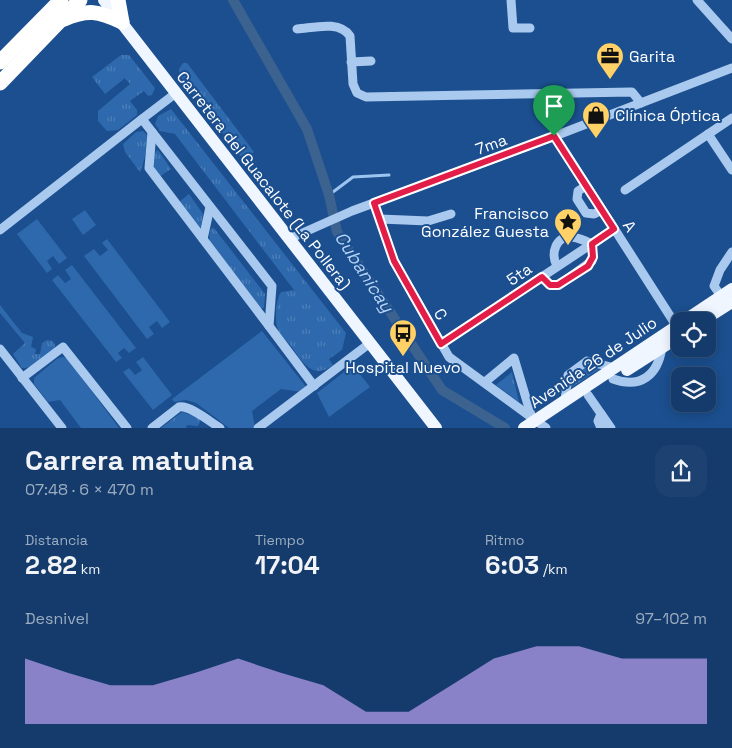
<!DOCTYPE html>
<html lang="es">
<meta charset="utf-8">
<style>
body{margin:0;font-family:"Space Grotesk",sans-serif;background:#1d4271;color:#f1f3f6;height:100vh;display:flex;flex-direction:column;font-size:19px;white-space:nowrap}
*{box-sizing:border-box;margin:0}
p{font-size:16px;color:#9dadc1}
.icon{flex:none;width:28px;height:28px;fill:none;stroke:currentColor;stroke-width:2;stroke-linecap:round;stroke-linejoin:round}
.map{position:relative;height:428px;overflow:hidden}
.drawer{display:flex;flex-direction:column;background:#143b6b;flex:1}
.drawer>*{flex:none}
.controls{position:absolute;left:671px;top:312px;display:grid;gap:10px}
.controls a{display:grid;place-items:center;width:45px;height:45px;border-radius:10px;background:#143b6b;box-shadow:0 2px 12px #0003,0 0 0 1px #33557e;font-size:25px}
.pin{position:absolute;display:grid;place-items:center;width:42px;height:42px;color:#fff;margin:-51px -21px;border-radius:50% 50% 50% 0;rotate:-45deg;box-shadow:0 0 5px #0007}
.pin .icon{rotate:45deg}
.round{display:grid;place-items:center;flex:none;width:52px;height:52px;border-radius:15px;background:#1d4271}
.overview{display:flex;align-items:center;justify-content:space-between;height:85px;padding:0 25px}
h1{font-size:28px;font-weight:700;line-height:38px}
.metrics{display:grid;grid-template-columns:repeat(3,1fr);gap:8px;height:85px;padding:5px 25px}
.metrics div{display:grid;align-content:center}
.metrics b{font-size:25px;font-weight:700}
.metrics small{font-size:14px;font-weight:400}
.metrics p{font-size:14px}
.chart{height:140px;padding:10px 25px}
.chart p{display:flex;justify-content:space-between}
.chart svg{width:100%;height:90px;margin-top:5px;fill:#bca0f2;opacity:.7}
.map>svg:first-child{display:block}
.grass{fill:url(#grass-tufts)}
.green{fill:#2e69ad}
.lines{fill:none;stroke-linecap:round;stroke-linejoin:round}
.stream{stroke:#9cc4f0;stroke-width:3}
.canal{stroke:#3c6290;stroke-width:10}
.minor{stroke:#a9c9ee;stroke-width:9}
.major{stroke:#f0f6ff;stroke-width:12}
.highway{stroke:#fff;stroke-width:15}
.route-casing{stroke:#fff;stroke-width:10}
.route{stroke:#e11d48;stroke-width:6}
.labels{text-anchor:middle;stroke-width:4;stroke-linejoin:round;paint-order:stroke}
.poi-label{font-size:16px;fill:#fff;stroke:#1b4f8f;text-anchor:start}
.street-label{font-size:16px;fill:#fff;stroke:#1b4f8f}
.water-label{font-size:18px;font-style:italic;fill:#b5d3f5;stroke:#1b4f8f}
</style>
<div class="map">
<svg width="732" height="428" viewBox="0 0 732 428">
<defs>
<pattern id="grass-tufts" width="24" height="20" patternUnits="userSpaceOnUse" patternTransform="scale(1.25)"><rect width="24" height="20" fill="#2e69ad"/><path d="M3 7l-1-3M5 7V3M7 7l1-3M15 17l-1-3M17 17v-4M19 17l1-3" fill="none" stroke="#4d80b9"/></pattern>
</defs>
<rect width="100%" height="100%" fill="#1b4f8f"/>
<g class="grass">
<path d="M121,55H129L155,88L152,95L148,96L144,91L130,101L137,110V115L118,130L107,131L98,121V111L130,84L125,78L105,94L92,77Z"/>
<path d="M183,63H187L254,152C249,156 246,158 240,156L179,75V69Z"/>
<path d="M171,109L346,333L342,350L329,359L333,365C312,381 302,361 291,346C286,340 279,334 277,327C275,317 276,300 281,292L294,290L175,134L160,131L155,124L158,116Z"/>
<path d="M143,131L147,135C147,148 145,160 140,172L125,152L123,144L136,132Z"/>
<path d="M158,150L171,169L159,177C154,169 151,160 156,151Z"/>
<path d="M189,194L203,214L200,232L178,203Z"/>
<path d="M212,228H214L265,294L264,308H261L209,242L210,230Z"/>
<path d="M0,305L22,333L33,337L31,347L36,349L35,354H40L42,343L47,340L53,341L55,345V349L32,367L22,368L13,354L25,343L0,313Z"/>
<path d="M587,365L601,368L569,389L571,376Z"/>
<path d="M512,372L519,402L496,385Z"/>
<path d="M182,412L199,418L200,422L198,426L187,425L186,428H161Z"/>
</g>
<g class="green">
<path d="M85,210L96,225L83,235L72,219Z"/>
<path d="M37,219L67,258L59,264L53,256L47,261L52,269L47,273L17,234Z"/>
<path d="M107,239L170,322L162,328L157,321L149,327L154,334L147,339L84,256L94,249L100,256L108,250L102,243Z"/>
<path d="M72,265L136,348L129,353L124,348L118,353L122,358L116,362L52,280L58,275L65,283L71,279L65,270Z"/>
<path d="M262,331L307,388L302,392L281,389L252,411L255,427L252,428H229L196,403L186,400L174,402L172,399Z"/>
<path d="M63,357L68,359L119,428H81L60,400L48,402L34,384V378L58,358Z"/>
<path d="M143,357L172,395L153,410L123,372L129,368L135,375L142,370L136,362Z"/>
<path d="M353,365L370,387L329,417L317,393Z"/>
</g>
<g class="lines">
<path class="stream" d="M329,195L353,177L389,175"/>
<path class="canal" d="M233,0L307,129L329,195L337,232L442,390L505,428"/>
<g class="minor">
<path d="M511,0L513,28H530"/>
<path d="M697,0L732,39"/>
<path d="M297,29C313,28 339,20 350,36L353,84L357,93L366,97L632,92L641,103"/>
<path d="M351,62L371,61"/>
<path d="M176,93L142,119L272,286L269,326L314,386"/>
<path d="M152,132L149,168L269,326"/>
<path d="M708,134L732,170"/>
<path d="M555,136L679,330"/>
<path d="M586,186L578,191L577,199L586,213L594,214L602,210"/>
<path d="M625,190L732,118"/>
<path d="M374,203L394,261L449,357L546,428"/>
<path d="M380,219L428,221L451,214"/>
<path d="M0,230L142,119"/>
<path d="M203,239L210,207"/>
<path d="M289,239L352,211L555,136L732,68"/>
<path d="M542,277L550,285H559L592,261L593,257L592,244C586,241 579,238 572,237C556,235 550,254 557,266"/>
<path d="M721,296L714,286L720,270L732,252"/>
<path d="M441,344L614,229"/>
<path d="M0,349L62,428"/>
<path d="M22,378L63,347L127,428"/>
<path d="M613,379C641,389 658,375 662,347"/>
<path d="M485,382L514,358L531,415"/>
<path d="M588,395L611,428"/>
<path d="M565,400L568,375L587,361L615,368"/>
<path d="M152,428L179,407C190,405 210,422 220,428"/>
<path d="M258,428L370,343"/>
<path d="M601,428L598,421L601,414"/>
</g>
<g class="major">
<path d="M104,0L436,428"/>
<path d="M684,321L732,289"/>
<path d="M702,321L732,302"/>
<path d="M627,370L680,336"/>
<path d="M524,428L680,324"/>
</g>
<g class="highway">
<path d="M118,0L122,22"/>
<path d="M64,19C88,9 98,11 122,22"/>
<path d="M0,62L61,0"/>
<path d="M0,83L80,0"/>
</g>
</g>
<g class="lines">
<g class="route-casing">
<path id="route" d="M554,136L614,229L592,244L593,257L588,266L558,285H550L542,277L441,344L394,261L374,203Z"/>
</g>
<use href="#route" class="route"/>
</g>
<defs>
<g id="office-pin" transform="scale(1.4375)"><path d="M0 17L-7.5 6A9.5 9.5 0 1 1 7.5 6Z" fill="#ffd166" stroke="#1b4f8f"/><path d="M-6-3h4V-5.5h4V-3h4V5H-6ZM-1-4.5V-3h2v-1.5ZM-6 0V1H6V0Z" fill="#111"/></g>
<g id="shop-pin" transform="scale(1.4375)"><path d="M0 17L-7.5 6A9.5 9.5 0 1 1 7.5 6Z" fill="#ffd166" stroke="#1b4f8f"/><path d="M-5-2.5h2.3a2.7 3.5 0 0 1 5.4 0H5L5.5 6h-11ZM-1.5-2.5h3a1.5 2.3 0 0 0-3 0Z" fill="#111"/></g>
<g id="sight-pin" transform="scale(1.4375)"><path d="M0 17L-7.5 6A9.5 9.5 0 1 1 7.5 6Z" fill="#ffd166" stroke="#1b4f8f"/><path d="M0-6L1.8-2.2L6-1.7L2.9 1.2L3.7 5.4L0 3.3L-3.7 5.4L-2.9 1.2L-6-1.7L-1.8-2.2Z" fill="#111"/></g>
<g id="bus-pin" transform="scale(1.4375)"><path d="M0 17L-7.5 6A9.5 9.5 0 1 1 7.5 6Z" fill="#ffd166" stroke="#1b4f8f"/><path d="M-5-6H5V4H4V6H2V4H-2V6H-4V4H-5ZM-3.5-4V0h7V-4ZM-3.5 1.2v1.5H-2V1.2ZM2 1.2v1.5H3.5V1.2Z" fill="#111"/></g>
</defs>
<g fill-rule="evenodd">
<use href="#office-pin" x="610" y="56"/>
<use href="#shop-pin" x="596" y="115"/>
<use href="#sight-pin" x="568" y="222"/>
<use href="#bus-pin" x="403" y="333"/>
</g>
<g class="labels">
<g class="poi-label">
<text x="629" y="62">Garita</text>
<text x="615" y="121">Clínica Óptica</text>
<text x="549" y="219" text-anchor="end">Francisco<tspan x="549" dy="18">González Guesta</tspan></text>
<text x="403" y="373" text-anchor="middle">Hospital Nuevo</text>
</g>
<g class="street-label">
<text transform="translate(491 144) rotate(-20)" y="6">7ma</text>
<text transform="translate(264 180) rotate(52)" y="6">Carretera del Guacalote (La Pollera)</text>
<text transform="translate(630 226) rotate(57)" y="6">A</text>
<text transform="translate(519 274) rotate(-34)" y="6">5ta</text>
<text transform="translate(441 314) rotate(60)" y="6">C</text>
<text transform="translate(593 362) rotate(-34)" y="6">Avenida 26 de Julio</text>
</g>
<g class="water-label">
<text transform="translate(364 272) rotate(57)" y="6">Cubanicay</text>
</g>
</g>
</svg>
<div class="controls">
<a><svg class="icon" aria-label="locate" viewBox="0 0 24 24"><circle cx="12" cy="12" r="6"/><path d="M12 2v4M12 18v4M2 12h4M18 12h4"/></svg></a>
<a><svg class="icon" aria-label="layers" viewBox="0 0 24 24"><path d="M12 4l9 5-9 5-9-5zM3 14l9 5 9-5"/></svg></a>
</div>
<div class="pin" style="left:554px;top:136px;background:#1e9e55"><svg class="icon" aria-label="arrive" viewBox="0 0 24 24"><path d="M6 21V4h12l-3 4 3 4H6"/></svg></div>
</div>
<section class="drawer">
<div class="overview"><div><h1>Carrera matutina</h1><p>07:48 · 6 × 470 m</p></div><a class="round"><svg class="icon" aria-label="share" viewBox="0 0 24 24"><path d="M12 15V3M7 8l5-5 5 5M5 13v7h14v-7"/></svg></a></div>
<div class="metrics">
<div><p>Distancia</p><b>2.82<small> km</small></b></div>
<div><p>Tiempo</p><b>17:04</b></div>
<div><p>Ritmo</p><b>6:03<small> /km</small></b></div>
</div>
<div class="chart"><p><span>Desnivel</span>97–102 m</p>
<svg viewBox="0 0 160 44" preserveAspectRatio="none"><path d="M0 44V12L10 19L20 25L30 25L40 19L50 12L60 19L70 25L80 38L90 38L100 25L110 12L120 6L130 6L140 12L150 12L160 12V44z"/></svg>
</div>
</section>
